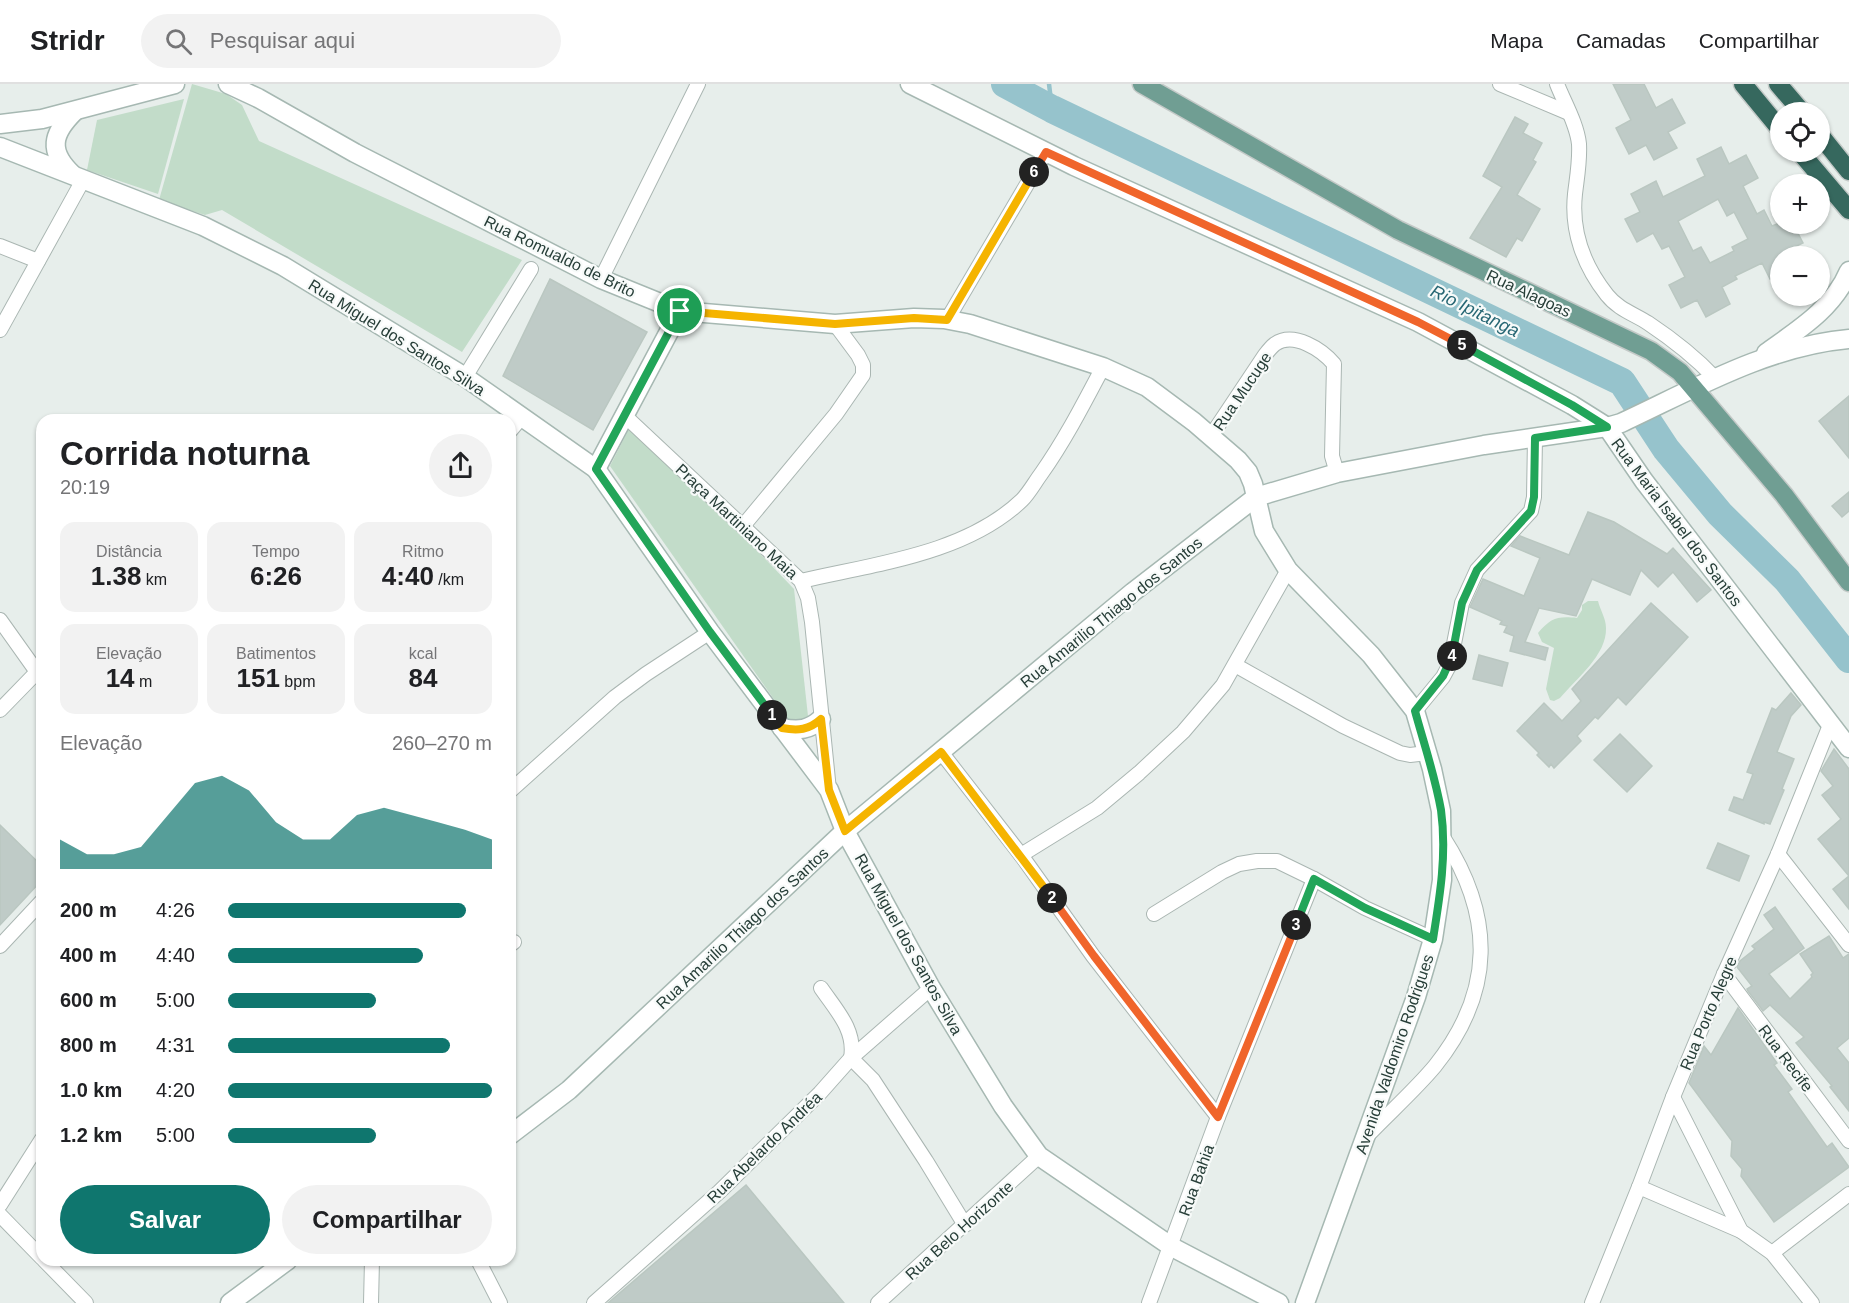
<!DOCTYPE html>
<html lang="pt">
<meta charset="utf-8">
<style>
body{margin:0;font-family:Helvetica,sans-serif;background:#f2f2f2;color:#202124;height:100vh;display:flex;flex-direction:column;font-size:22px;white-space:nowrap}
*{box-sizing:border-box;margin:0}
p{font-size:20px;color:#757577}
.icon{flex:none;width:33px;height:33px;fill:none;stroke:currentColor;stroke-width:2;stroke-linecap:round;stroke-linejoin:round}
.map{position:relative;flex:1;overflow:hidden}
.sheet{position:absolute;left:36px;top:330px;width:480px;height:852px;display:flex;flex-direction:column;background:#fff;border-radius:18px;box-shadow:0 2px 4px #0004}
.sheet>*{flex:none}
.buttons{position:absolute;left:1770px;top:18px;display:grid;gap:12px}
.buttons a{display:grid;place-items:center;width:60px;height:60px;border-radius:50%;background:#fff;box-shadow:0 2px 4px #0004;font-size:30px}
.pin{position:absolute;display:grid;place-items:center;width:51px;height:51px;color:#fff;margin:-26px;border:3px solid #fff;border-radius:50%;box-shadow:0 2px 6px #0007}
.km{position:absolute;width:30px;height:30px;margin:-15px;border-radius:50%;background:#222;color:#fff;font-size:16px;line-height:30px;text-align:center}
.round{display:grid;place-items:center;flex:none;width:63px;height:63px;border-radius:32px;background:#f2f2f2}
.summary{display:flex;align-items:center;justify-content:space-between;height:102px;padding:0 24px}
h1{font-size:33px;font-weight:600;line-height:45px}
.stats{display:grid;grid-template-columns:repeat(3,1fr);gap:9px;height:102px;padding:6px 24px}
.stats div{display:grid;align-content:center;border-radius:15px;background:#f2f2f2;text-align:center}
.stats b{font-size:26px;font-weight:600}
.stats small{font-size:16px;font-weight:400}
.stats p{font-size:16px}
.chart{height:168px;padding:12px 24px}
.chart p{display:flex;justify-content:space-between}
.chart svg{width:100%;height:108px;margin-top:6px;fill:#0f766e;opacity:.7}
.cta{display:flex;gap:12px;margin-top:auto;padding:12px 24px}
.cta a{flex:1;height:69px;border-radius:36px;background:#0f766e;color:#fff;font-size:24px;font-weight:600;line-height:69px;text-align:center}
.cta a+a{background:#f2f2f2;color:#202124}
ul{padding:0 24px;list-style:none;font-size:20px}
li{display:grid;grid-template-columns:96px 72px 1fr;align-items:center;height:45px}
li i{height:15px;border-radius:8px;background:#0f766e}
header{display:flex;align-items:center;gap:36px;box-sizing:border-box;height:84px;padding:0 30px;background:#fff;border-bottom:2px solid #e0e0e0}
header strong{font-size:28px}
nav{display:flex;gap:33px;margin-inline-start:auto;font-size:21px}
.search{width:420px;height:54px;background:#f2f2f2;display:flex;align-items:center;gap:15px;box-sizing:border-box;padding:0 21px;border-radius:33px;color:#757577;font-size:22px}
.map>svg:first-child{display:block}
.green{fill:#c2dcc9}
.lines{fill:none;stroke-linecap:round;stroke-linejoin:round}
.stream{stroke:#96c3cc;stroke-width:4.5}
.river{stroke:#96c3cc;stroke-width:28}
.building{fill:#bfcbc7;stroke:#bac7c1;stroke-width:1.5;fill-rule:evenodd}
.street-casing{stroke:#aab6b2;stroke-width:16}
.secondary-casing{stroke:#a6b8b2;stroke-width:21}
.primary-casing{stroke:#c3c9c7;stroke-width:21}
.highway-casing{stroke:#c3c9c7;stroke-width:21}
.street{stroke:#fff;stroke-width:14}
.secondary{stroke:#fff;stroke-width:18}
.primary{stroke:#709e93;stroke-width:18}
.highway{stroke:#36685e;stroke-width:18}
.split-1-casing{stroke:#fff;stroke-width:12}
.split-2-casing{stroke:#fff;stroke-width:12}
.split-3-casing{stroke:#fff;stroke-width:12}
.split-4-casing{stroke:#fff;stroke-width:12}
.split-5-casing{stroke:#fff;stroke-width:12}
.split-6-casing{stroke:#fff;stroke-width:12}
.split-7-casing{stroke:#fff;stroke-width:12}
.split-1{stroke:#22a559;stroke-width:8}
.split-2{stroke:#f5b400;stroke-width:8}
.split-3{stroke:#f0652b;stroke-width:8}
.split-4{stroke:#22a559;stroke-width:8}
.split-5{stroke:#22a559;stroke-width:8}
.split-6{stroke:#f0652b;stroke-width:8}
.split-7{stroke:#f5b400;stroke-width:8}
.labels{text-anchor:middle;stroke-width:4.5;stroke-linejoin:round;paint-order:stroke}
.street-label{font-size:16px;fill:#273e38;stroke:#f7faf9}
.water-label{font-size:18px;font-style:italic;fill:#276774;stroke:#f7faf9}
</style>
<header>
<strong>Stridr</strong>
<div class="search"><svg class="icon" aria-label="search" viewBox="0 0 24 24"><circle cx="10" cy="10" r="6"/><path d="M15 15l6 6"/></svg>Pesquisar aqui</div>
<nav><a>Mapa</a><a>Camadas</a><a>Compartilhar</a></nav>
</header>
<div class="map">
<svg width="1849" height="1219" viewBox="0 0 1849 1219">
<rect width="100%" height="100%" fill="#e7eeeb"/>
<g class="green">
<path d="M192,0L226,10L242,21L259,57L522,176L462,268L222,126L205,131L159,116Z"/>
<path d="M184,15L158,110L87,86L97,36Z"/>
<path d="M633,337L794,505L808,632L792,641L610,382Z"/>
<path d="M1588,517H1598C1600,526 1606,534 1606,544C1607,571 1576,595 1560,614L1554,617L1550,616L1546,605L1554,564L1542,558L1538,549C1551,534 1557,532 1577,534L1582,526V521Z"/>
</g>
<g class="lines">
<path class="stream" d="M1049,0L1052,25"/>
<path class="river" d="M1005,0L1052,25L1622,298L1666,365L1720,430L1787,496L1849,575"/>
</g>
<g class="building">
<path d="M1613,0H1644L1656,24L1672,15L1685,39L1668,48L1677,64L1654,76L1646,61L1629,70L1616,44L1631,36Z"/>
<path d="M1515,33L1528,40L1523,49L1542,59L1533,76L1536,78L1517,111L1540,125L1522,157L1517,154L1506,173L1470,154L1502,103L1483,92Z"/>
<path d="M1721,63L1729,80L1746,71L1758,94L1743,102L1757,130L1764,126L1772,142L1777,140H1793L1803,159L1786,167L1789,172H1780V190L1770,195L1762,179L1735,192L1737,195L1722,203L1730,220L1706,233L1697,216L1681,224L1669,201L1685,193L1669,162L1662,165L1653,149L1637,158L1625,135L1640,128L1631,110L1656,97L1663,113L1705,92L1697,75ZM1718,115L1727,132L1734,128L1748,155L1732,163L1734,167L1710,179L1701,163L1693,167L1678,137Z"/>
<path d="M550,195L647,248L593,346L503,292Z"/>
<path d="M1849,312V374L1819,337Z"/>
<path d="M1849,408V427L1842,433L1832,422Z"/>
<path d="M1588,428L1614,438L1667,470L1673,464L1711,506L1697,518L1673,488L1658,503L1641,486L1630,511L1592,495L1576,532L1539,524L1525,558L1548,564L1545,576L1510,567L1514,552L1504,548L1507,542L1500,540L1502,537L1470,523L1483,495L1524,512L1540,474L1511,462L1520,452L1569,471Z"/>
<path d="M1651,519L1688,553L1626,621L1618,613L1598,635L1595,633L1577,652L1581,657L1554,684L1551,680L1549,683L1537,671L1539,669L1517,647L1544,619L1562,637L1581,617L1572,605Z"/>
<path d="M1479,571L1508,579L1502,602L1473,595Z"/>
<path d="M1791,609L1801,621L1791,632L1777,668L1794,675L1782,705L1784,706L1770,740L1764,738V740L1729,726L1734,713L1743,716L1753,690L1747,688L1772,624L1776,626Z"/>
<path d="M1620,650L1652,682L1627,708L1594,676Z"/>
<path d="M1834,665L1849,685V792L1818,755L1841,735L1822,711L1833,702L1821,687Z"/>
<path d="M0,741L42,782V796L0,841Z"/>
<path d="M1718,759L1749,772L1739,797L1707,784Z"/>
<path d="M1849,792V825L1833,805Z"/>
<path d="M1775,823L1804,864L1769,890L1790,915L1812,893L1811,891L1813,889L1800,870L1829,852L1843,874L1849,870V954L1837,964L1849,979V1027L1830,1003L1832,1002L1796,959L1804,953L1770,921L1763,927L1748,907L1747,905L1752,902L1737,883L1740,877L1755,865L1752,862L1774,845L1764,831Z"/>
<path d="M1738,924L1777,979L1774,981L1792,1005L1788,1008L1827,1063L1832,1059L1849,1083L1774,1138L1741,1092L1742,1085L1731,1072L1732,1057L1689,999L1704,962L1711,971Z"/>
<path d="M746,1101L844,1219H608Z"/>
</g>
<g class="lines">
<g class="street-casing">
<g id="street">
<path d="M1500,0L1569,29"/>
<path d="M1557,0C1564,18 1577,40 1579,60C1580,77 1577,93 1575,110C1571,147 1584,182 1607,211C1618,225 1634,230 1648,239C1672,255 1695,273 1715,294"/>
<path d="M0,162L38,177"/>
<path d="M601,195L698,0"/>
<path d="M947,236L1046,68"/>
<path d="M0,246L83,96"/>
<path d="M465,293L531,185"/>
<path d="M624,331L801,497L808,514L812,538L829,706"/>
<path d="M510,347L521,334"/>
<path d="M1211,352L1265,271C1268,267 1271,263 1275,260C1294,247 1322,266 1334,280L1332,372L1337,389"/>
<path d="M743,442L836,330L863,291V281L858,271L835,240"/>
<path d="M801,497C874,480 966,470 1022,416C1029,409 1035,398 1041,390C1065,356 1084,319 1103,283"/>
<path d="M0,536L42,595"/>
<path d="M1235,581L1343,642L1400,669L1410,671L1427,669"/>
<path d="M0,626L37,588"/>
<path d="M1415,627L1443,593L1450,580L1462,519L1477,486L1531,427L1534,413L1535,354"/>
<path d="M941,668L1021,771L1093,872L1218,1033"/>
<path d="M510,707L615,613L646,590L710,548"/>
<path d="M1778,770L1849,861"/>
<path d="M1021,771L1097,724L1139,689L1183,648L1223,601L1288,486"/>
<path d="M1154,830L1222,788L1239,780L1257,777H1277L1314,795L1365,824L1433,855"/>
<path d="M510,861L514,858"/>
<path d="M0,862L42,817"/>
<path d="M1724,890L1849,1057"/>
<path d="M821,904C836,926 856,946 851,974L873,996L926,1077L965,1141"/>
<path d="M1673,1013L1741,1147L1772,1169L1812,1219"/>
<path d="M1368,1051C1390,1028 1415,1006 1435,982C1495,907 1494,832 1443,753"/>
<path d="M1639,1103L1741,1147"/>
<path d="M0,1121L42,1055"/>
<path d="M0,1131L42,1174"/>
<path d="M1772,1169L1849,1110"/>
<path d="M44,1176L86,1219"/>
<path d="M478,1176L500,1219"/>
<path d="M371,1219L372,1176"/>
<path d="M594,1219L719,1108L820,1009L851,974L931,904"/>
<path d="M878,1219L1039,1072"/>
<path d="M1149,1219L1218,1033L1314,795"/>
<path d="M1592,1219L1639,1103L1673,1013L1724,890L1778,770L1830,641"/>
</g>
</g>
<g class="secondary-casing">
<g id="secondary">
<path d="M228,0L258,14L355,69L601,195L680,227L835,240L914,234L944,235L970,240L1103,283L1147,303L1194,338L1238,376L1248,388L1253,400L1264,447L1288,486L1371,571L1415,627L1432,685L1441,727L1442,796L1433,855L1416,913L1305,1219"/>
<path d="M910,0L1074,82L1418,238L1572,321L1607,343L1644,397L1849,664"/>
<path d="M0,40L42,35L175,0"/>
<path d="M0,63L203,142L283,182L465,293L596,385L710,548L829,706L845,747L931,904L1003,1022L1039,1072L1172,1163L1279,1219"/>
<path d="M72,90C48,67 52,50 74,28"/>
<path d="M1766,269C1798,246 1833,225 1849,187"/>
<path d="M596,385L680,227"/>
<path d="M782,644C799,647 809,646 821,635"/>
<path d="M510,1051L569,1006L845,747L1133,508L1256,413L1337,389L1484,361L1607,343L1621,339C1694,305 1768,262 1849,255"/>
<path d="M230,1219L288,1176"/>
</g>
</g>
<g class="primary-casing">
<path id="primary" d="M1142,0L1398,146L1651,267L1680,288L1784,411L1849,498"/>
</g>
<g class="highway-casing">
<g id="highway">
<path d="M1743,0L1780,45"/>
<path d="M1778,0L1802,28"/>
<path d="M1820,51L1849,87"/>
<path d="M1800,68L1849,126"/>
</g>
</g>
<use href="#street" class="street"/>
<use href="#secondary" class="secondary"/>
<use href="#primary" class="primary"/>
<use href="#highway" class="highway"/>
</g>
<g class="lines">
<g class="split-1-casing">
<path id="split-1" d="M680,227L596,385L710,548L772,631"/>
</g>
<g class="split-2-casing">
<path id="split-2" d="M772,631L782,644C798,647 809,646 821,635L829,706L845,747L941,668L1052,814"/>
</g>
<g class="split-3-casing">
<path id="split-3" d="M1052,814L1094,872L1218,1033L1296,841"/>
</g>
<g class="split-4-casing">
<path id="split-4" d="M1296,841L1314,795L1365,824L1433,855C1440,812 1447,769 1441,726C1435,692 1424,660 1415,627L1443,592L1452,572"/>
</g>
<g class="split-5-casing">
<path id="split-5" d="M1452,572L1462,519L1477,486L1531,427L1534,413L1535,354L1607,343L1572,321L1462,261"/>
</g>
<g class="split-6-casing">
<path id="split-6" d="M1034,88L1046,68L1418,238L1462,261"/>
</g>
<g class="split-7-casing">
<path id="split-7" d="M680,227L835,240L914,234L947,236L1034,88"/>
</g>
<use href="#split-1" class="split-1"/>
<use href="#split-2" class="split-2"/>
<use href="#split-3" class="split-3"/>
<use href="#split-4" class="split-4"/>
<use href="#split-5" class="split-5"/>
<use href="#split-6" class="split-6"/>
<use href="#split-7" class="split-7"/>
</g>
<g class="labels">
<g class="street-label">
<text transform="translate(560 172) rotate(26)" y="6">Rua Romualdo de Brito</text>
<text transform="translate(1529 209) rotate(25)" y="6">Rua Alagoas</text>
<text transform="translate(397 253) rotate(32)" y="6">Rua Miguel dos Santos Silva</text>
<text transform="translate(1242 307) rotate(-56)" y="6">Rua Mucuge</text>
<text transform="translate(737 437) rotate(43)" y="6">Praça Martiniano Maia</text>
<text transform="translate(1677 438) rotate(53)" y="6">Rua Maria Isabel dos Santos</text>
<text transform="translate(1111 528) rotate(-39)" y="6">Rua Amarilio Thiago dos Santos</text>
<text transform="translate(742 844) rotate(-43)" y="6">Rua Amarilio Thiago dos Santos</text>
<text transform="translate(909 860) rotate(61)" y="6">Rua Miguel dos Santos Silva</text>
<text transform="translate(1708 929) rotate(-67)" y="6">Rua Porto Alegre</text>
<text transform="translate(1394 970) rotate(-71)" y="6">Avenida Valdomiro Rodrigues</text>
<text transform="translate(1786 974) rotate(53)" y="6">Rua Recife</text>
<text transform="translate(764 1063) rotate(-44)" y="6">Rua Abelardo Andréa</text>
<text transform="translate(1196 1096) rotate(-70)" y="6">Rua Bahia</text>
<text transform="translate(959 1146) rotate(-42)" y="6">Rua Belo Horizonte</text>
</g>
<g class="water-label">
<text transform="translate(1475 227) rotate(26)" y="6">Rio Ipitanga</text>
</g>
</g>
</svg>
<div class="buttons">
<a><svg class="icon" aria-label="locate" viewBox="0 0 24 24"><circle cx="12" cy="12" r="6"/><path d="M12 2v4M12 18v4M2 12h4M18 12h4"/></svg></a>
<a>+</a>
<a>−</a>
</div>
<div class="pin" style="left:680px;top:227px;background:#1e9e55"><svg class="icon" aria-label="arrive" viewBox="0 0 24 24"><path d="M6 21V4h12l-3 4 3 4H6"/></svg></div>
<b class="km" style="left:772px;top:631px">1</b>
<b class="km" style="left:1052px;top:814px">2</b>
<b class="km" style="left:1296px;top:841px">3</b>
<b class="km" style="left:1452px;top:572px">4</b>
<b class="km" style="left:1462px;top:261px">5</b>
<b class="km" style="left:1034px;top:88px">6</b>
<section class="sheet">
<div class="summary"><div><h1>Corrida noturna</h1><p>20:19</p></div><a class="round"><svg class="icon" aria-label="share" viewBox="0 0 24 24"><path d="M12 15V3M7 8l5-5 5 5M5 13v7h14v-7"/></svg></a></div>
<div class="stats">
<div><p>Distância</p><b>1.38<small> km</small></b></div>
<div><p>Tempo</p><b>6:26</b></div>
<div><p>Ritmo</p><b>4:40<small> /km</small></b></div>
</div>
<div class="stats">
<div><p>Elevação</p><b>14<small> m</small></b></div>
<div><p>Batimentos</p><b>151<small> bpm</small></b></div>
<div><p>kcal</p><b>84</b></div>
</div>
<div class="chart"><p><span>Elevação</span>260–270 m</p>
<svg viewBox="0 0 160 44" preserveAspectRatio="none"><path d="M0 44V32L10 38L20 38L30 35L40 22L50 9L60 6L70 12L80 25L90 32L100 32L110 22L120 19L130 22L140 25L150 28L160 32V44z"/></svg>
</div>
<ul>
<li><b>200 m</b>4:26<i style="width:90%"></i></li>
<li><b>400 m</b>4:40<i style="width:74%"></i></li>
<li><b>600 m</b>5:00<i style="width:56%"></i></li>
<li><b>800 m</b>4:31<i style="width:84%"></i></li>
<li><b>1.0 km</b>4:20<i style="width:100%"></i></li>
<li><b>1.2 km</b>5:00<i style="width:56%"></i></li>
</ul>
<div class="cta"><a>Salvar</a><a>Compartilhar</a></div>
</section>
</div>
